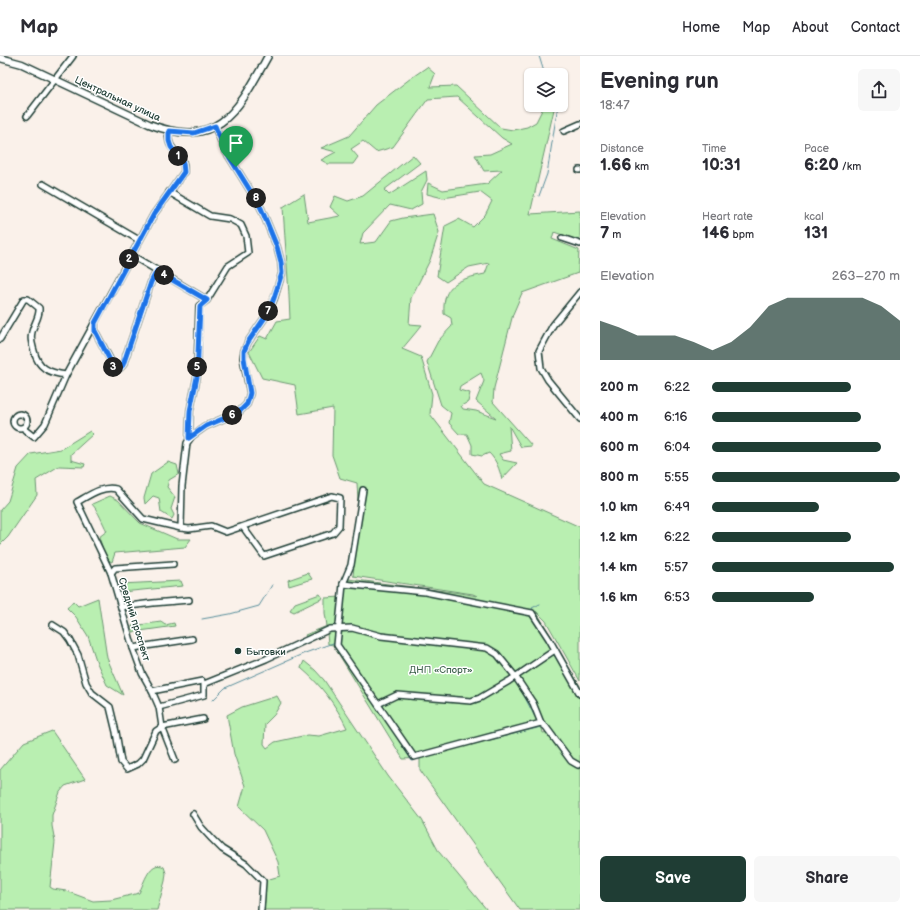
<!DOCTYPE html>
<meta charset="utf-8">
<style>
body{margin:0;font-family:"Balsamiq Sans",sans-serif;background:#f7f7f7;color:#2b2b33;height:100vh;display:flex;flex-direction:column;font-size:15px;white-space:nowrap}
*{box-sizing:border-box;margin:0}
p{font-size:13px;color:#7c7c81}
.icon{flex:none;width:22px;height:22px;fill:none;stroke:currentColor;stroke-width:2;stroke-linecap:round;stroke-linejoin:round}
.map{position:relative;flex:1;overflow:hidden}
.drawer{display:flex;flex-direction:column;background:#fff;width:340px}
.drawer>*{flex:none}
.fabs{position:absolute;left:524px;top:12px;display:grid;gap:8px}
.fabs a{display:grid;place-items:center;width:44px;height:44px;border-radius:6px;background:#fff;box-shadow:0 1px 3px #0004;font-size:20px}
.pin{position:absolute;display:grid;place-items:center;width:34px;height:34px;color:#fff;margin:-41px -17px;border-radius:50% 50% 50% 0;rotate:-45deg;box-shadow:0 0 4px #0007}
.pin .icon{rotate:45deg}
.km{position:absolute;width:20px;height:20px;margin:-10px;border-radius:50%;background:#222;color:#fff;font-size:11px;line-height:20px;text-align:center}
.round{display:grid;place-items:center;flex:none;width:42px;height:42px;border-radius:6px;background:#f7f7f7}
.headline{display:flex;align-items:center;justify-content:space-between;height:68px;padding:0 20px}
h1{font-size:22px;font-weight:600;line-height:30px}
.figures{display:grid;grid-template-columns:repeat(3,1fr);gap:6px;height:68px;padding:4px 20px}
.figures div{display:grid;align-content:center}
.figures b{font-size:17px;font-weight:600}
.figures small{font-size:11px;font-weight:400}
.figures p{font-size:11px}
.chart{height:112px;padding:8px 20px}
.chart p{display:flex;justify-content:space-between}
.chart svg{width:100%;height:72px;margin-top:4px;fill:#1f3d34;opacity:.7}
.action{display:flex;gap:8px;margin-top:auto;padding:8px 20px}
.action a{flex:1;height:46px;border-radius:6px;background:#1f3d34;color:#fff;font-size:16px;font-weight:600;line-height:46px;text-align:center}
.action a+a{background:#f7f7f7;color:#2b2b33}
ul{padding:0 20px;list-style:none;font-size:13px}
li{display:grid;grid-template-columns:64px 48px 1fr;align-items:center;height:30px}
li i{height:10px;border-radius:5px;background:#1f3d34}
header{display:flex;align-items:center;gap:24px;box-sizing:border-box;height:56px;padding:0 20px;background:#fff;border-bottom:1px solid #e1e1e2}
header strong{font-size:19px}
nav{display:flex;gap:22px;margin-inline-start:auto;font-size:14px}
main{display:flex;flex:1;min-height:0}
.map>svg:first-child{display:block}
.green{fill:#b9efb1;stroke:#6c9672;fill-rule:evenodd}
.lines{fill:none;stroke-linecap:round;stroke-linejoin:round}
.stream{stroke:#588e9b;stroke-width:1}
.minor-casing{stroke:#1f3d34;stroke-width:8}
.tertiary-casing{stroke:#1f3d34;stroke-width:9}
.minor{stroke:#fff;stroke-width:5}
.tertiary{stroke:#fff;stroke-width:6}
.route-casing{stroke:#fff;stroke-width:8}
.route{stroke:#1a73e8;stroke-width:5}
.poi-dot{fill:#1f3d34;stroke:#fff;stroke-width:1.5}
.labels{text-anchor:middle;stroke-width:3;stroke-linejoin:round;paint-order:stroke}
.street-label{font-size:10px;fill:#1f3d34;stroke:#fff}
.poi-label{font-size:10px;fill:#1f3d34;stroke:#fff;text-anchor:start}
.park-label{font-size:10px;fill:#3e614d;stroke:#fff}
</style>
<header>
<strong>Map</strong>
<nav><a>Home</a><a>Map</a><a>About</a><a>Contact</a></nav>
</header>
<main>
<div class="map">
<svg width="580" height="854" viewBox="0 0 580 854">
<rect width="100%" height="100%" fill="#faf1ea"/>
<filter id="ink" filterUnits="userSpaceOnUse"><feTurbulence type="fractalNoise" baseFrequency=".025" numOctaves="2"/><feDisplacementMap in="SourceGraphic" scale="8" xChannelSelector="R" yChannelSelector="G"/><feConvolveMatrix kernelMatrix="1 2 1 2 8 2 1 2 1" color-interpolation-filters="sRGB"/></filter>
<g filter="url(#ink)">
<g class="green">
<path d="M427,11L435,18L430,31L456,30L501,72L513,74L527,71L536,66L544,50L555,49L530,158L580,155V185L554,176L552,183L579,194L578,217L522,237L513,258L494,332L493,346L532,390L521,391L509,370L511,395L499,398L503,404L517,407L502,423C499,413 497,405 489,397L482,400L472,398V389L467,378H459L449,367L451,357L441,349L427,306L438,285L452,270L451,262L444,258C442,228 459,223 485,218L489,207L469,211L446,226L437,220L445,170L459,163L473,171L485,159L492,145L480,136L443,142L427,138L428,127L443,134L487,128L502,114L484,115L475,99L490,98L512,88L502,82L457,41L428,43L393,91L376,96L363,85L351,93L358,101L353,108H328L321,104L336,96L321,92L349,80L376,49L411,22ZM481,317L484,325L476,345L496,362L476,355L463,353L461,350L468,346L470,337L459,334L460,330Z"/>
<path d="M413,99L420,107L384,134L389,139L426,115L427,124L421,136L422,148L411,154L390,149L363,177L360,188L376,186L391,165L403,162L433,158L439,176L430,204L411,242L409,268L422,269L402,293L421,301L432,338L430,358L484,428L580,471V625L546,565L536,555L580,630V854H520L420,714V702L403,703L333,589L328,588L327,577L309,586L305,579L327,570L325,557V542L341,541L344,520L348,521V523L461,537L477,540L473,538L353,520L359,462L357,427L340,422L332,399L333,352L299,358L295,329L262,322L249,296L260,280L267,283L277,265L290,263C289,226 285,189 283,151L304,138L308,166L340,160L330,151L335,140L348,145L363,140ZM540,665L549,676L543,677L541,668L443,696Z"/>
<path d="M90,375L93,378L71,398V404L85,408L84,411L59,410L36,424L37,439L8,481L0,489V454L8,445L18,412L31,398L61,393Z"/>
<path d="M168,406L177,409L179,418L169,424L167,431L175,441L171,453L174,459L172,463L161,456L159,442L153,440L145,448L144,442L151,418Z"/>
<path d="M110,440L118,444L140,467L177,483H191L185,491L115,497L112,506L106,503L99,481L107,475C102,466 99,456 92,448Z"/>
<path d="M308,517L312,523L289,530L288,524Z"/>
<path d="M181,525L183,530L122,536L120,528Z"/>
<path d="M320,538L323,542L294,556L290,554L295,547Z"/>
<path d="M98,542L107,602L123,639L107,629L97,607L88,580L76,561L67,552L73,545L78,550Z"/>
<path d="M161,566L165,569L174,567L175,570L133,576L132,570Z"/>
<path d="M304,605L315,614L324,624L388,720L422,764L439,796L487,854H264L266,824L280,820L278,806L263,774L239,751L245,730L234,698L227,659L242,651L277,640L281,647L274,659L265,668L264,688L267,692L275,686L307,679L319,680L347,672C336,649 320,628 301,612Z"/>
<path d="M52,675L85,723L65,730L60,736L52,759V770L55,786L50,831L53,833L66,835L93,845L111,844L139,837C144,827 150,803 164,811L166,817L165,825L157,854H0V714L24,686Z"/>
</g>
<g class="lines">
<g class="stream">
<path d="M539,0L545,19"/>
<path d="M539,140L547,118L558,49"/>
<path d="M534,556L532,552L540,548"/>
<path d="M202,563L230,558L259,550L272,529"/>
<path d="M520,632L535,661"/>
<path d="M213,644L225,632L305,597L333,587L334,589"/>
<path d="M377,651L412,705L433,698"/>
<path d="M462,691L541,671"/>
</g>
<g class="minor-casing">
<g id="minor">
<path d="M27,60L73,0"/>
<path d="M564,75L580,68"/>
<path d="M579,114H580"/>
<path d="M43,128L139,184"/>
<path d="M169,136L210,160L230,163L241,169L246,180L248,197L228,210L207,244L199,250L197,321L190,355L189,382"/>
<path d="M562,182L580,188"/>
<path d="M131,199L207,244"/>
<path d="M580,236L553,269L539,295L541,312L548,324L580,363"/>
<path d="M95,267V275L114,311L119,313L123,309L151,226L157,215"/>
<path d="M0,283L24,243H28L39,252C40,261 34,267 32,276C30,283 32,288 34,295C38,312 49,317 66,319L154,158L184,116C184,113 184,109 183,106C177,94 166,92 169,75"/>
<circle cx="20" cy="365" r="7"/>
<path d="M24,371L25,374L34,381L45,368L66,319"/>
<path d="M363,434L351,509L343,528L337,589L414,701L541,667"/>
<path d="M181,472L189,473L211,470L226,476L332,440L340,442L339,470L333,477L264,500L243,471"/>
<path d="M111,517L115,512L173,508"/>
<path d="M343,528L425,536L532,557L549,583L580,638"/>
<path d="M121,551L153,547L189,544"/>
<path d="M53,569L64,576L70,584L78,599L86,627L92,637L110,651L116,676L121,706L127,713L138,708L143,703L156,675L162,671L203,663"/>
<path d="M133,592L192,583"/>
<path d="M152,635L202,625"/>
<path d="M378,648L397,639L471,645L480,642L509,625L555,594"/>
<path d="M159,651L204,639V628L266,603L330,573L352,572L381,580L487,592L497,598L515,620L533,647L541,667L546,671L571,705L578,709"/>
<path d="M175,704L162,671L159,651L152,635L142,617L133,592L111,517L77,446C88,440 103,429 116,433L143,463L181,472L182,430L187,387L192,380L206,370L239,356L247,348L250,337L243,302L244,295L248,286L268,257L274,243L282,217L281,206L277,191L261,152L225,94L215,71"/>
<path d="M193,758L201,771L212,783L222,793L246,808L263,825L261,854"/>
</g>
</g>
<g class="tertiary-casing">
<path id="tertiary" d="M0,2L22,8L149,68C219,95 238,54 268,0"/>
</g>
<use href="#minor" class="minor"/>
<use href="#tertiary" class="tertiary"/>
</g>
</g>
<g class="lines" filter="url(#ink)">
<g class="route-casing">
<path id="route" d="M215,70L225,94L261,152L277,191L281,206L282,217L274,242L268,257L248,286L244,295V302L250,337L247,348L239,356L206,370L189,382L190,355L197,321L200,250L207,244L157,215L151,226L123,309L119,313L114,312L95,275V267L154,158L184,116L183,107L171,91L169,85V75L194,77Z"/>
</g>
<use href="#route" class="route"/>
</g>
<circle class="poi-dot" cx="238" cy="595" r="4"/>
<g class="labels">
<g class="street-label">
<text transform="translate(118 42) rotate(25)" y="4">Центральная улица</text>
<text transform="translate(135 563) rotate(73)" y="4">Средний проспект</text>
</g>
<g class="poi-label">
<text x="246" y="599">Бытовки</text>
</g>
<g class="park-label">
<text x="441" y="617">ДНП «Спорт»</text>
</g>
</g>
</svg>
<div class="fabs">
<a><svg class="icon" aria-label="layers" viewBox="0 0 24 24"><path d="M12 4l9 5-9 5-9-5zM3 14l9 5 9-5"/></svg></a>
</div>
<div class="pin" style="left:236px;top:111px;background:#1e9e55"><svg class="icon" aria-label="arrive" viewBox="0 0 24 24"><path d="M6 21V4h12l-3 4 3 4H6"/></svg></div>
<b class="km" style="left:178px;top:100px">1</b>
<b class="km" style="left:129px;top:203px">2</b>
<b class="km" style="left:113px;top:311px">3</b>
<b class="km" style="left:164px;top:219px">4</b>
<b class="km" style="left:197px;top:311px">5</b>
<b class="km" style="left:232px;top:359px">6</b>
<b class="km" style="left:268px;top:255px">7</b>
<b class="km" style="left:256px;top:142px">8</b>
</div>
<section class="drawer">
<div class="headline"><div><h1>Evening run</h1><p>18:47</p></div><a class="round"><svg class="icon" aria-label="share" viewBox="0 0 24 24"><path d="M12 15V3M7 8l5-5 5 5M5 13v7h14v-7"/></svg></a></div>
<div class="figures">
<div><p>Distance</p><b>1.66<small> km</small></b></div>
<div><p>Time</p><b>10:31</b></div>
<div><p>Pace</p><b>6:20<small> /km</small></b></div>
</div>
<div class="figures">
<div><p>Elevation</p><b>7<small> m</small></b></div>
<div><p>Heart rate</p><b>146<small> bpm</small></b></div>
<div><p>kcal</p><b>131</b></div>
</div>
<div class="chart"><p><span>Elevation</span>263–270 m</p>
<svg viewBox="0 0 160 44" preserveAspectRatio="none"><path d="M0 44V20L10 24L20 29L30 29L40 29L50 33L60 38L70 33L80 24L90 11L100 6L110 6L120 6L130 6L140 6L150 11L160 20V44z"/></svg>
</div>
<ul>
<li><b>200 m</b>6:22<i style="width:74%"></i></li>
<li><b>400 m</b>6:16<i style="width:79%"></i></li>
<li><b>600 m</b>6:04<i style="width:90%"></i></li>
<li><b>800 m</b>5:55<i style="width:100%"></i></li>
<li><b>1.0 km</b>6:49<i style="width:57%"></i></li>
<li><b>1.2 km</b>6:22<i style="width:74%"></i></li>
<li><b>1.4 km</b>5:57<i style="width:97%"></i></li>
<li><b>1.6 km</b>6:53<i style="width:54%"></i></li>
</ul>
<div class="action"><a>Save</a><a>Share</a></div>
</section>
</main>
